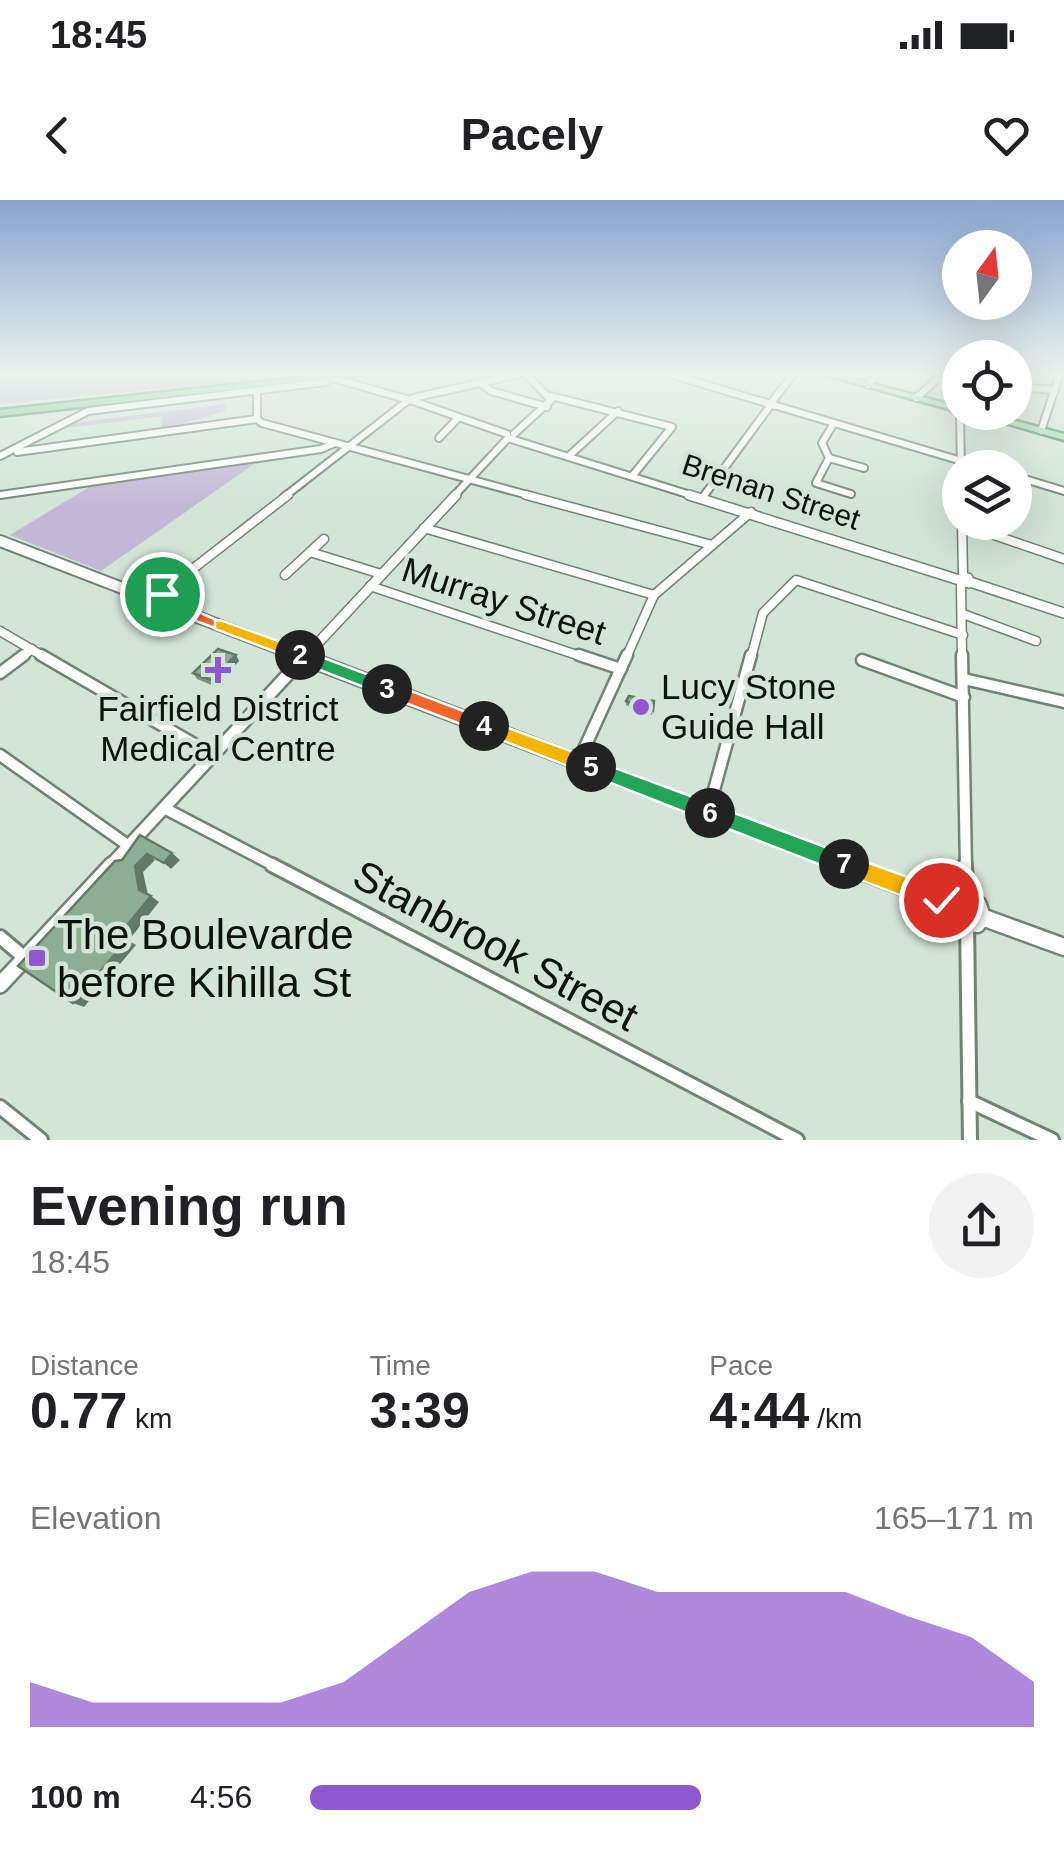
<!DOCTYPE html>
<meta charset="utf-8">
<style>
body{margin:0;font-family:Arial,sans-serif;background:#f2f2f2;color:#202124;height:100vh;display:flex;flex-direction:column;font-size:38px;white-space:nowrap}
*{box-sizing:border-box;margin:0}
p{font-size:32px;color:#757577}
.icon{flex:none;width:55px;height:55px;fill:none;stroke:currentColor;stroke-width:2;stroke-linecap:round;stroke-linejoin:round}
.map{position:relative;height:940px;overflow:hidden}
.sheet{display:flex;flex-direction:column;background:#fff;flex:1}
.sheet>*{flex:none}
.needle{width:65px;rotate:15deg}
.buttons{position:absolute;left:942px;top:30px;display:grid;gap:20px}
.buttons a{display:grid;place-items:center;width:90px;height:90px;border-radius:50%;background:#fff;box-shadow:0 10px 40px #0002;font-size:50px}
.pin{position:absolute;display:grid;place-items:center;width:85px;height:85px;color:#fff;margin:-42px;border:5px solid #fff;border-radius:50%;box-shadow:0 2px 10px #0007}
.km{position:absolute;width:50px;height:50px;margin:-25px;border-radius:50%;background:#222;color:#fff;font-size:28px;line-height:50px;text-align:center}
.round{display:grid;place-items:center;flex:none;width:105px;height:105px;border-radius:52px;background:#f2f2f2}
.overview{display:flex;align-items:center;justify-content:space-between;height:170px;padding:0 30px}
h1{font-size:55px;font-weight:700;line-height:75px}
.figures{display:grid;grid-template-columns:repeat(3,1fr);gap:15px;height:170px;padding:10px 30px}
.figures div{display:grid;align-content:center}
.figures b{font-size:50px;font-weight:700}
.figures small{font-size:28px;font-weight:400}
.figures p{font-size:28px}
.chart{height:280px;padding:20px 30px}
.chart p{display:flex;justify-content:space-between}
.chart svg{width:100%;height:180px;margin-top:10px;fill:#9058d0;opacity:.7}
ul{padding:0 30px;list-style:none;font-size:32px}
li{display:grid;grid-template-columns:160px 120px 1fr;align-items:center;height:75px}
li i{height:25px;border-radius:12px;background:#9058d0}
.status{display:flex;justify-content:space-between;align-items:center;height:70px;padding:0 50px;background:#fff;direction:ltr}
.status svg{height:28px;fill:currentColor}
header{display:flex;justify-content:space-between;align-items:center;height:130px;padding:0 30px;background:#fff;font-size:45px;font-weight:700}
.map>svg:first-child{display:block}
.green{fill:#c3b7d7}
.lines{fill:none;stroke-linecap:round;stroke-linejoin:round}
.minor-far3-casing{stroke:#718375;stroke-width:10}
.minor-far2-casing{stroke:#718375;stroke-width:11}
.minor-far1-casing{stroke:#718375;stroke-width:15}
.minor-casing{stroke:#718375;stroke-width:18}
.tertiary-far3-casing{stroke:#718375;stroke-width:10}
.tertiary-far2-casing{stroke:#718375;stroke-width:12}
.tertiary-far1-casing{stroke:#718375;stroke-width:16}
.tertiary-casing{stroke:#718375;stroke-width:20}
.secondary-far2-casing{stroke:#718375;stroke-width:14}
.secondary-far1-casing{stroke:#718375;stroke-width:18}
.secondary-casing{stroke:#718375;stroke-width:21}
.primary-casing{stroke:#3a8253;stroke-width:5}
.trunk-casing{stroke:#3a8253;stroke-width:5}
.minor-far3{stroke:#fff;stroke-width:6}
.minor-far2{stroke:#fff;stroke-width:8}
.minor-far1{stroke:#fff;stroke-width:10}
.minor{stroke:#fff;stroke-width:12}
.tertiary-far3{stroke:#fff;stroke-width:6}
.tertiary-far2{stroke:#fff;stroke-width:9}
.tertiary-far1{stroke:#fff;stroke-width:11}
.tertiary{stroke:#fff;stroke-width:15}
.secondary-far2{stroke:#fff;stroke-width:10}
.secondary-far1{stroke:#fff;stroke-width:12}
.secondary{stroke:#fff;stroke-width:16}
.primary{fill:#98d9ae;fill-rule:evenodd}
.trunk{fill:#76cc93;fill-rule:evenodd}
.wall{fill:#79957f}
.shaded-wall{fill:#637968}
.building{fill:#8dad94;stroke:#637968;stroke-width:2.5}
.split-1{fill:#f0652b;stroke:#fff;stroke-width:2.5}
.split-2{fill:#f5b400;stroke:#fff;stroke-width:2.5}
.split-3{fill:#22a559;stroke:#fff;stroke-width:2.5}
.split-4{fill:#f0652b;stroke:#fff;stroke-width:2.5}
.split-5{fill:#f5b400;stroke:#fff;stroke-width:2.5}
.split-6{fill:#22a559;stroke:#fff;stroke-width:2.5}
.split-7{fill:#22a559;stroke:#fff;stroke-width:2.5}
.split-8{fill:#f5b400;stroke:#fff;stroke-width:2.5}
.poi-dot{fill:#9058d0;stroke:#d2e5d6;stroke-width:4}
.labels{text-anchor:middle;stroke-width:9;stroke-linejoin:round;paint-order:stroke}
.far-street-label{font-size:30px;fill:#0c120d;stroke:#d2e5d6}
.street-label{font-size:35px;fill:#0c120d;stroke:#d2e5d6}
.poi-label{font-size:35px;fill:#0c120d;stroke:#d2e5d6;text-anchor:start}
.near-poi-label{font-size:42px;fill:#0c120d;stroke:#d2e5d6;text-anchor:start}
.near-street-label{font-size:42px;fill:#0c120d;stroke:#d2e5d6}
</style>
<div class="status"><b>18:45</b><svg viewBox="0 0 49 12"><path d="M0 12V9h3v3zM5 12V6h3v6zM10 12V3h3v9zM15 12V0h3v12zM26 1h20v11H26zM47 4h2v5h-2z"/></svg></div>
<header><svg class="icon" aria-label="back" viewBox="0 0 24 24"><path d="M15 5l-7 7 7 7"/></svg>Pacely<svg class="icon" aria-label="heart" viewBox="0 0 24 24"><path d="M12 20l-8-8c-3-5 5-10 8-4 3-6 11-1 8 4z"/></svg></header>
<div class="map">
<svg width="1064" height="940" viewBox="0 0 1064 940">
<rect width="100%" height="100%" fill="#d2e5d6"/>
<g class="green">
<path d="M0,173H293L296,176L0,204Z"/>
<path d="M225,204V211L160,230L163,216L59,229L73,223Z"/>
<path d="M257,262L101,371L10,335L91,286Z"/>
</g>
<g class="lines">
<g class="minor-far3-casing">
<g id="minor-far3">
<path d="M666,173L767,203"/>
<path d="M480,183L491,191L547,207"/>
<path d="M868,185L878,173"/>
<path d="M1015,187L1055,190"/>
<path d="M257,191V219L262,223L535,297"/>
<path d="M551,196L672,227L633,275"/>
<path d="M413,198L524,173"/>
<path d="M916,198L939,178"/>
<path d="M772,202L794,173"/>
<path d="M775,206L767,203L985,268"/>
<path d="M951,207L960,215L961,268"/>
<path d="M834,223L822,243L829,258L816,283L851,294"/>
<path d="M1041,231L1060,173"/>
<path d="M514,234L551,200L525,173"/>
<path d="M439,238L458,218"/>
<path d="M17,252L257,219"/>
<path d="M570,255L618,211"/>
<path d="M0,256L88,211L326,182"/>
<path d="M829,258L864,268"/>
<path d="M1015,276L1064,291"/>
<path d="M0,295L321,249L335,243"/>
<path d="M284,297L406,202"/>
<path d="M703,297L770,206"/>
</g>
</g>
<g class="minor-far2-casing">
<g id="minor-far2">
<path d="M526,295L712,345"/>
<path d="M962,323L963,375"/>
<path d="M962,324L1064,359"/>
<path d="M424,328L654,395"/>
<path d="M310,352L381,374"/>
<path d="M285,375L324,339"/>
<path d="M961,384L962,458"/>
<path d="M370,386L586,458"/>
<path d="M154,399L288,295"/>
<path d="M963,414L1036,441"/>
<path d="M0,431L46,458"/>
<path d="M21,458L32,449"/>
<path d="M626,458L654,395L751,312"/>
<path d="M751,458L763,413L796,380L963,435"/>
</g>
</g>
<g class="minor-far1-casing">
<g id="minor-far1">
<path d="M41,455L213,555"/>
<path d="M579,455L621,469"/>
<path d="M962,455L966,667"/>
<path d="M862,460L964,497"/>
<path d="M0,473L24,455"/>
<path d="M964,479L1064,502"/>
<path d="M0,555L129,646"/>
<path d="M578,562L627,455"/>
<path d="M164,608L277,667"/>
<path d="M708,612L751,455"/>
</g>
</g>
<g class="minor-casing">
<g id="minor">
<path d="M272,665L797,940"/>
<path d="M965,665L966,697"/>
<path d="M967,723L970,940"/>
<path d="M0,737L25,758"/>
<path d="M969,901L1052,940"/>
<path d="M0,907L41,940"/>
</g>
</g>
<g class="tertiary-far3-casing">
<g id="tertiary-far3">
<path d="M315,173L413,201"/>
<path d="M413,201L507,234"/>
<path d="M508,238L697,297"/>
<path d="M453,297L508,238"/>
</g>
</g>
<g class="tertiary-far2-casing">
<g id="tertiary-far2">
<path d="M689,295L969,383L968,378"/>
<path d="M970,382L1064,413"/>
<path d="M304,458L456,295"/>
</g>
</g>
<g class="tertiary-far1-casing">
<path id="tertiary-far1" d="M109,667L306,455"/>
</g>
<g class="tertiary-casing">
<path id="tertiary" d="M0,785L112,665"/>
</g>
<g class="secondary-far2-casing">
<path id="secondary-far2" d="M0,341L304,458"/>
</g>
<g class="secondary-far1-casing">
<path id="secondary-far1" d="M298,455L852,667"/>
</g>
<g class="secondary-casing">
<g id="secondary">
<path d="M846,665L951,705"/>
<path d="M960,695L978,705L982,717L977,724C963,723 954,714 951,700Z"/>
<path d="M982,717L1064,747"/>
</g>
</g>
<g class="primary-casing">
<g id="primary">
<path d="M818,173H831L960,207V212Z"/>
<path d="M967,212H983L1064,234V240Z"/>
</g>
</g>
<g class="trunk-casing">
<path id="trunk" d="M342,173H367L363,175L0,216V210Z"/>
</g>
<use href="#minor-far3" class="minor-far3"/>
<use href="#minor-far2" class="minor-far2"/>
<use href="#minor-far1" class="minor-far1"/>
<use href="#minor" class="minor"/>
<use href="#tertiary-far3" class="tertiary-far3"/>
<use href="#tertiary-far2" class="tertiary-far2"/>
<use href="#tertiary-far1" class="tertiary-far1"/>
<use href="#tertiary" class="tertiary"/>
<use href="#secondary-far2" class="secondary-far2"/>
<use href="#secondary-far1" class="secondary-far1"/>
<use href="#secondary" class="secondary"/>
<use href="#primary" class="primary"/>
<use href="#trunk" class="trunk"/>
</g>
<g class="wall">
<path d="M126,376L162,381L151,390L130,382Z"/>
<path d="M236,455L239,461L214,486L197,479L193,473Z"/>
<path d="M626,501H654L652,515L626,505Z"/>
</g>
<g class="shaded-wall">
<path d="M158,375L162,381L151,390L147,383Z"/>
<path d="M236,455L239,461L214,486L211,480Z"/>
<path d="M172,653L180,660L171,669L164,663Z"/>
<path d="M147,654L155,660L143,672L148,695L139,690L135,666Z"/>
<path d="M151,696L159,702L129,740L119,735Z"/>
<path d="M127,740L136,745L84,807L73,803Z"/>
</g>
<g class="building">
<path d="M136,368L158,375L147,383L126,376Z"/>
<path d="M218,449L236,455L211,480L193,473Z"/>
<path d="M629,496L654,501L653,511L626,501Z"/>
<path d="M140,635L172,653L164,663L147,654L135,666L139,690L151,696L119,735L127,740L73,803L18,766L115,661L122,660Z"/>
</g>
<linearGradient id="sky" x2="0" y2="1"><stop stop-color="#88a4d0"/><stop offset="0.57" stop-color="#ebf3ed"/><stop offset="1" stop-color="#ebf3ed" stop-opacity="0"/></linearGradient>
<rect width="1064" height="305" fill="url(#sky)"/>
<path class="split-1" d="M156,390H167L166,398L228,425L220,430L149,403L147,400Z"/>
<path class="split-2" d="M220,420L306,451L308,455L300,461L215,429V421Z"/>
<path class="split-3" d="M300,449L393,484L396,489L387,496L294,460V451Z"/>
<path class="split-4" d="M387,482L490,521L493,526L484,533L382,494L379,489Z"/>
<path class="split-5" d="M484,519L598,561L600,567L591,575L478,531V521Z"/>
<path class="split-6" d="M591,559L717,606L720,613L710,622L585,573L582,567Z"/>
<path class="split-7" d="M710,604L852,657V671L844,674L703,619L701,613Z"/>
<path class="split-8" d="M844,654L949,692V708L941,711L837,671V657Z"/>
<g class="poi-dot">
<path d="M213 455h10v10h10v10h-10v10h-10v-10h-10v-10h10z"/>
<circle cx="641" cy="507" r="10"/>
<rect x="27" y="748" width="20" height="20" rx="5"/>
</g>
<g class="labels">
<g class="far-street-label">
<text transform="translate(771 292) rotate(18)" y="10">Brenan Street</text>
</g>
<g class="street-label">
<text transform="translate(504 401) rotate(18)" y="12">Murray Street</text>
</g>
<g class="poi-label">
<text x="661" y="499">Lucy Stone<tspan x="661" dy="40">Guide Hall</tspan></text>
<text x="218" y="521" text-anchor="middle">Fairfield District<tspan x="218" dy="40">Medical Centre</tspan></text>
</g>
<g class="near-poi-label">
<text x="57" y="749">The Boulevarde<tspan x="57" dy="48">before Kihilla St</tspan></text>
</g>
<g class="near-street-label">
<text transform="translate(496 745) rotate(28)" y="15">Stanbrook Street</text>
</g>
</g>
</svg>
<div class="buttons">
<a><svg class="needle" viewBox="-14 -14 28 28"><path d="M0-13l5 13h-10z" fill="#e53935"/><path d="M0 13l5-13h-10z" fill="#757577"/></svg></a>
<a><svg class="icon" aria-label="locate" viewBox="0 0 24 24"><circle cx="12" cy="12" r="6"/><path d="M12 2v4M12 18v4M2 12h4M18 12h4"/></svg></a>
<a><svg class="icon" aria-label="layers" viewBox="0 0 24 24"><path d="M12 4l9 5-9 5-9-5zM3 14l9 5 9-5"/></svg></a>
</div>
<div class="pin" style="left:162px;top:394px;background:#1e9e55"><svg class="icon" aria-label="arrive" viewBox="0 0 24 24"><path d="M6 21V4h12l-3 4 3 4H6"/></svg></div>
<div class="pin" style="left:941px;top:700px;background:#d93025"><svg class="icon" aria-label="check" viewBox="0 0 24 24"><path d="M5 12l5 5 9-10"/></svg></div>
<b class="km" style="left:300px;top:455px">2</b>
<b class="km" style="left:387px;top:489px">3</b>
<b class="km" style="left:484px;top:526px">4</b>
<b class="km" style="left:591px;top:567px">5</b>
<b class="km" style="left:710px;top:613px">6</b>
<b class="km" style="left:844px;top:664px">7</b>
</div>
<section class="sheet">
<div class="overview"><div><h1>Evening run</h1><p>18:45</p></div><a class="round"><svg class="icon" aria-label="share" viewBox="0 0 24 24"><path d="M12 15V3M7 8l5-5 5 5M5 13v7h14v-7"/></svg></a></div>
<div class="figures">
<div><p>Distance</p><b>0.77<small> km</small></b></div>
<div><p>Time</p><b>3:39</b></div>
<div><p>Pace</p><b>4:44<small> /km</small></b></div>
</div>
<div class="chart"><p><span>Elevation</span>165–171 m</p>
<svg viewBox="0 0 160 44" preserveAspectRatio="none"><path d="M0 44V33L10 38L20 38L30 38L40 38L50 33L60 22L70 11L80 6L90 6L100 11L110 11L120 11L130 11L140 17L150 22L160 33V44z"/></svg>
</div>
<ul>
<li><b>100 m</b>4:56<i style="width:54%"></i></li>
</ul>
</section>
